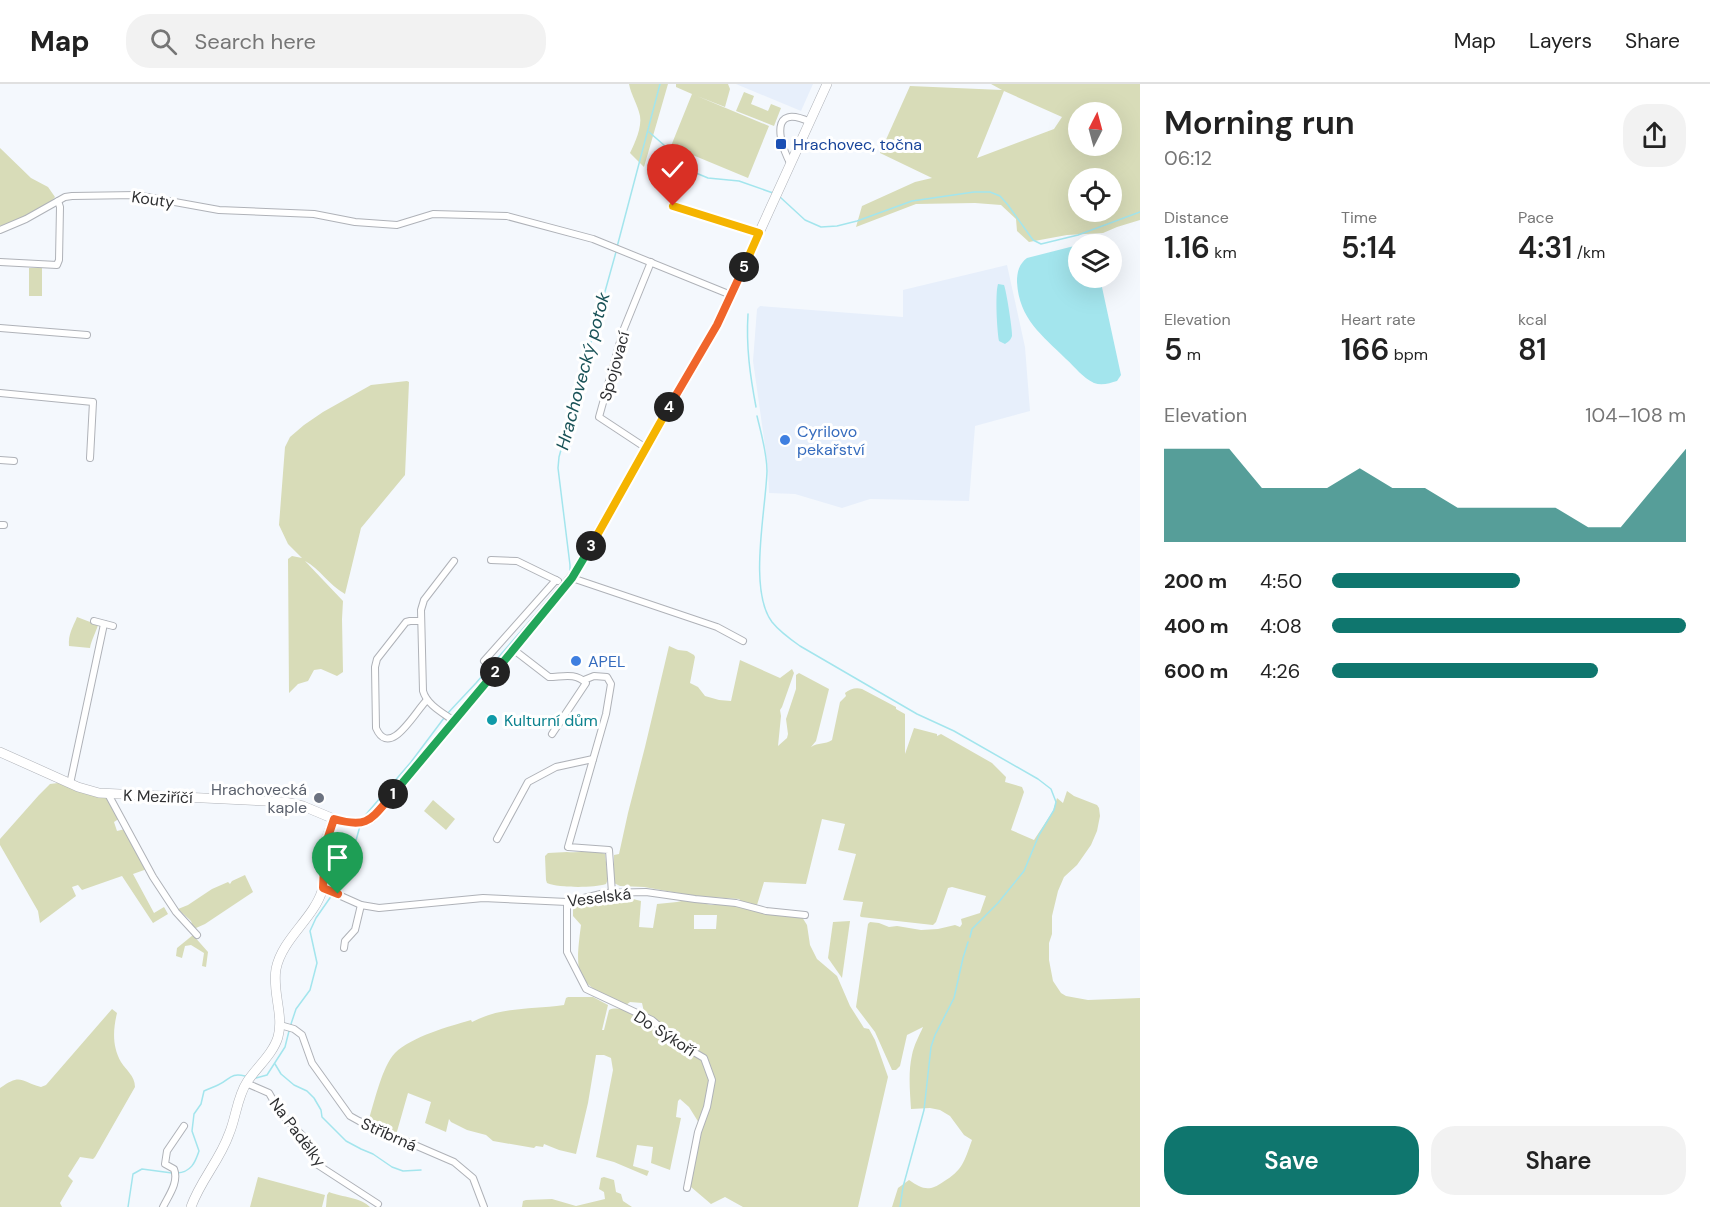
<!DOCTYPE html>
<meta charset="utf-8">
<style>
body{margin:0;font-family:"DM Sans",sans-serif;background:#f2f2f2;color:#222;height:100vh;display:flex;flex-direction:column;font-size:22px;white-space:nowrap}
*{box-sizing:border-box;margin:0}
p{font-size:20px;color:#767676}
.icon{flex:none;width:33px;height:33px;fill:none;stroke:currentColor;stroke-width:2;stroke-linecap:round;stroke-linejoin:round}
.map{position:relative;flex:1;overflow:hidden}
.side{display:flex;flex-direction:column;background:#fff;width:570px}
.side>*{flex:none}
.needle{width:39px;rotate:6deg}
.buttons{position:absolute;left:1068px;top:18px;display:grid;gap:12px}
.buttons a{display:grid;place-items:center;width:54px;height:54px;border-radius:50%;background:#fff;box-shadow:0 6px 24px #0002;font-size:30px}
.pin{position:absolute;display:grid;place-items:center;width:51px;height:51px;color:#fff;margin:-62px -26px;border-radius:50% 50% 50% 0;rotate:-45deg;box-shadow:0 0 6px #0007}
.pin .icon{rotate:45deg}
.km{position:absolute;width:30px;height:30px;margin:-15px;border-radius:50%;background:#222;color:#fff;font-size:16px;line-height:30px;text-align:center}
.round{display:grid;place-items:center;flex:none;width:63px;height:63px;border-radius:24px;background:#f2f2f2}
.overview{display:flex;align-items:center;justify-content:space-between;height:102px;padding:0 24px}
h1{font-size:33px;font-weight:600;line-height:45px}
.figures{display:grid;grid-template-columns:repeat(3,1fr);gap:9px;height:102px;padding:6px 24px}
.figures div{display:grid;align-content:center}
.figures b{font-size:30px;font-weight:600}
.figures small{font-size:16px;font-weight:400}
.figures p{font-size:16px}
.chart{height:168px;padding:12px 24px}
.chart p{display:flex;justify-content:space-between}
.chart svg{width:100%;height:108px;margin-top:6px;fill:#0f766e;opacity:.7}
.button{display:flex;gap:12px;margin-top:auto;padding:12px 24px}
.button a{flex:1;height:69px;border-radius:24px;background:#0f766e;color:#fff;font-size:24px;font-weight:600;line-height:69px;text-align:center}
.button a+a{background:#f2f2f2;color:#222}
ul{padding:0 24px;list-style:none;font-size:20px}
li{display:grid;grid-template-columns:96px 72px 1fr;align-items:center;height:45px}
li i{height:15px;border-radius:8px;background:#0f766e}
header{display:flex;align-items:center;gap:36px;box-sizing:border-box;height:84px;padding:0 30px;background:#fff;border-bottom:2px solid #e0e0e0}
header strong{font-size:28px}
nav{display:flex;gap:33px;margin-inline-start:auto;font-size:21px}
.search{width:420px;height:54px;background:#f2f2f2;display:flex;align-items:center;gap:15px;box-sizing:border-box;padding:0 21px;border-radius:24px;color:#767676;font-size:22px}
main{display:flex;flex:1;min-height:0}
.map>svg:first-child{display:block}
.built{fill:#e7effb}
.green{fill:#d8dcb8;fill-rule:evenodd}
.water{fill:#a3e5ed}
.lines{fill:none;stroke-linecap:round;stroke-linejoin:round}
.stream{stroke:#a3e5ed;stroke-width:1.5}
.street-casing{stroke:#afb2b8;stroke-width:8}
.secondary-casing{stroke:#afb2b8;stroke-width:10}
.street{stroke:#fff;stroke-width:6}
.secondary{stroke:#fff;stroke-width:9}
.split-1-casing{stroke:#fff;stroke-width:12}
.split-2-casing{stroke:#fff;stroke-width:12}
.split-3-casing{stroke:#fff;stroke-width:12}
.split-4-casing{stroke:#fff;stroke-width:12}
.split-5-casing{stroke:#fff;stroke-width:12}
.split-6-casing{stroke:#fff;stroke-width:12}
.split-1{stroke:#f0652b;stroke-width:8}
.split-2{stroke:#22a559;stroke-width:8}
.split-3{stroke:#22a559;stroke-width:8}
.split-4{stroke:#f5b400;stroke-width:8}
.split-5{stroke:#f0652b;stroke-width:8}
.split-6{stroke:#f5b400;stroke-width:8}
.transit-dot{fill:#1a4fb4;stroke:#fff;stroke-width:2}
.shop-dot{fill:#3f7fe0;stroke:#fff;stroke-width:2}
.culture-dot{fill:#0f9aa8;stroke:#fff;stroke-width:2}
.worship-dot{fill:#6b7280;stroke:#fff;stroke-width:2}
.labels{text-anchor:middle;stroke-width:6;stroke-linejoin:round;paint-order:stroke}
.transit-label{font-size:16px;fill:#164399;stroke:#fff;text-anchor:start}
.street-label{font-size:16px;fill:#2e2f31;stroke:#fff}
.shop-label{font-size:16px;fill:#366cbe;stroke:#fff;text-anchor:start}
.culture-label{font-size:16px;fill:#0d838f;stroke:#fff;text-anchor:start}
.worship-label{font-size:16px;fill:#5b616d;stroke:#fff;text-anchor:end}
.water-label{font-size:18px;font-style:italic;fill:#195257;stroke:#fff}
</style>
<header>
<strong>Map</strong>
<div class="search"><svg class="icon" aria-label="search" viewBox="0 0 24 24"><circle cx="10" cy="10" r="6"/><path d="M15 15l6 6"/></svg>Search here</div>
<nav><a>Map</a><a>Layers</a><a>Share</a></nav>
</header>
<main>
<div class="map">
<svg width="1140" height="1123" viewBox="0 0 1140 1123">
<rect width="100%" height="100%" fill="#f4f8fd"/>
<g class="built">
<path d="M736,0H813L801,27Z"/>
<path d="M1007,181L1025,263L1030,327L975,342L969,417L870,415L842,424L795,410L769,409L768,383L753,277L757,225L760,222L903,233V206Z"/>
</g>
<g class="green">
<path d="M629,0H668L644,83L630,69C635,59 642,43 640,32C638,21 631,11 629,0Z"/>
<path d="M676,0H728L730,5L725,23L697,12L769,42L748,94L671,62L692,10L676,3Z"/>
<path d="M991,0H1140V136L1117,143L1103,149L1067,151L1029,158L1017,147L1016,135L1001,121L975,119L916,120L856,143L862,122L915,98L932,94L880,69L910,2L1002,6ZM1004,7L1062,33L1054,45L977,74ZM1078,28H1112V62H1078ZM1078,94H1112V128H1078Z"/>
<path d="M744,8L754,12L751,20L768,27L771,20L781,24L774,42L736,27Z"/>
<path d="M0,64L31,94L48,103L55,113C48,124 13,138 0,142Z"/>
<rect x="29" y="184" width="13" height="28"/>
<path d="M407,297L409,298L405,391L361,444L345,510C329,501 320,485 305,477L343,517L342,535L343,588L337,592L321,585L314,586L308,597L298,600L289,609L288,475L292,472L302,474L288,460L279,441L285,363L290,353L304,341L323,328L371,301Z"/>
<path d="M77,533L98,541C96,548 91,557 90,564L69,562C68,550 73,543 77,533Z"/>
<path d="M669,562L678,566L687,567L694,571L695,573L690,599L698,603L705,612L719,616L731,617L740,576L780,594L792,585L794,589L782,623L780,626L781,632L778,662L787,654L788,650L786,635L796,605V591L799,589L829,605L816,657L811,663C818,658 825,661 832,656L840,618L846,612L845,609C850,605 856,603 862,605L896,623V625L905,630V670L914,644L937,650V652L941,650L992,679L1006,693L1005,698L1022,703L1024,708L1011,746L1034,756L1053,727L1057,714L1063,719L1067,707L1074,712L1097,721L1099,724L1100,732L1097,747L1091,761L1077,781L1064,793L1058,807L1052,832V850L1049,859V876L1053,897L1061,909L1066,912L1088,916L1140,914V1123H892L898,1104L909,1096C922,1105 929,1108 943,1098C963,1086 964,1078 972,1056L964,1051L950,1032L940,1026L930,1024L911,1025C910,1008 908,988 912,971C914,961 919,952 923,943L907,951L900,982L896,986H892L875,948L856,923L868,840L870,838L879,839L889,843L897,842L921,846L938,845L955,841L960,843L962,840L961,835L980,829L986,812L952,803L948,804L936,838L933,841L861,833L860,832L863,818L843,816L856,770L838,766L845,740L822,735L806,800L764,798L757,821L742,818L739,815L695,812L644,803L620,802L614,799V771L619,770L628,729L645,663Z"/>
<path d="M58,699L75,706L109,713L120,734L114,738L117,747L125,745L147,785L133,790L154,829L164,823L168,830L153,839L122,792L82,806L78,801L72,803L76,812L40,839L38,827L0,761V755L39,711L50,700Z"/>
<path d="M433,716L455,735L446,746L424,727Z"/>
<path d="M567,768C580,769 593,766 605,770L608,795L606,800C593,804 559,804 547,799L546,796L545,772L548,769Z"/>
<path d="M245,791L253,808L205,840L196,844L193,843L191,837L178,825L188,821L212,805L228,798L230,800L232,797Z"/>
<path d="M622,810L629,814L641,817L639,843L653,844L657,820L677,818L686,816L712,821L728,820L802,833L807,841L810,861L817,875L837,892L850,922L864,944L869,945L875,956L887,990L888,993L858,1123H743L725,1113L711,1120L691,1103L689,1097L699,1039L689,1023L680,1015L678,1017L676,1033L681,1034L670,1086L651,1079L653,1063L637,1061L633,1082L649,1087L647,1092L614,1078L596,1073L613,986L611,974L604,971H596L588,1019L576,1070L559,1066L544,1060L543,1063L536,1062L534,1064L493,1057L486,1051L467,1046L451,1038L449,1035L446,1048L425,1039L431,1018L408,1009L396,1051L368,1038C374,1020 382,982 395,969C411,953 450,942 471,936L472,938C503,922 531,926 564,921L566,914L568,913H593L608,921L602,946H604L609,926C626,918 660,946 674,956L676,945H670L644,928L642,919L630,918L626,921C576,899 574,895 581,841L573,832V819L599,812ZM694,831H717L716,845H694Z"/>
<path d="M850,837L842,894L828,874L833,838Z"/>
<path d="M193,851L208,868L206,883L202,882L204,869L191,861L185,862L182,874L176,872L177,864Z"/>
<path d="M112,925L117,929C113,946 112,962 121,978C126,986 135,992 135,1003L95,1073L93,1075L80,1073L68,1092L73,1097L60,1119L62,1123H0V1004C21,989 20,997 41,1003L46,1001Z"/>
<path d="M258,1093L325,1111L322,1123H250Z"/>
<path d="M604,1093L614,1096L616,1108L621,1110L623,1117L632,1123H522L523,1117L526,1116L552,1115L576,1122L605,1115L604,1108L599,1105L601,1094Z"/>
<path d="M329,1108C342,1113 362,1114 370,1123H326L327,1111Z"/>
</g>
<g class="water">
<path d="M1078,161V194H1100L1121,291L1117,297C1110,299 1102,302 1094,299C1083,294 1075,283 1066,275C1042,251 1019,235 1017,198C1017,188 1019,180 1027,174Z"/>
<path d="M998,200L1004,201C1006,205 1013,248 1012,252C1010,257 1009,257 1005,260L999,257C997,246 995,210 998,200Z"/>
</g>
<g class="lines">
<g class="stream">
<path d="M649,48L696,89L708,94L739,97L773,109"/>
<path d="M780,113L805,136L821,143L837,142L857,137L912,117L974,108H990L1000,112L1008,121L1033,156L1041,160L1078,151L1140,128"/>
<path d="M617,163L660,0"/>
<path d="M748,230C746,263 750,291 756,323"/>
<path d="M757,332C761,349 767,369 767,387C766,425 748,506 772,538C780,548 790,555 800,562L917,630L954,647L1038,695L1051,705L1056,718L1054,726L1039,751L1024,787L998,819L972,845L970,853"/>
<path d="M570,487V481L558,384L559,373L616,168"/>
<path d="M447,630L476,599L535,531"/>
<path d="M362,735L411,678L444,634"/>
<path d="M334,807L348,785L360,742"/>
<path d="M290,943L296,925L310,906L317,879L310,847L316,834L332,811"/>
<path d="M275,980L281,990L294,1001L307,1007L314,1014L321,1026L322,1033L346,1057L361,1065L373,1070L392,1083L403,1087L421,1086"/>
<path d="M256,994L267,991L285,963L289,947"/>
<path d="M177,1089C191,1088 195,1079 199,1067L192,1047L194,1030L201,1020L204,1007C208,1005 214,1003 218,1001C230,996 230,988 245,992"/>
<path d="M128,1123L133,1090L142,1085L172,1089"/>
<path d="M900,1123L903,1103L924,1026L931,963L935,951L954,914L963,874L968,858"/>
</g>
<g class="street-casing">
<g id="street">
<path d="M790,79C779,57 769,19 810,38"/>
<path d="M673,122L759,149"/>
<path d="M0,146L26,135L65,113L72,112L136,111L219,126L314,130L355,138L397,141L433,130L507,132L593,155L731,211"/>
<path d="M0,178L57,181L59,176L60,123L58,117"/>
<path d="M0,244L87,251"/>
<path d="M0,309L93,318L90,374"/>
<path d="M646,364L599,333L623,247L651,178"/>
<path d="M0,376L14,377"/>
<path d="M0,441H4"/>
<path d="M491,476L517,477L558,497"/>
<path d="M572,494L717,543L743,557"/>
<path d="M94,537L113,542"/>
<path d="M421,537H410L406,538L377,575L375,583L376,644C390,676 416,626 427,616"/>
<path d="M514,566L549,593C562,593 575,588 586,599L552,650"/>
<path d="M484,577L556,496"/>
<path d="M584,596L594,592L607,593L611,600L606,630L568,763L609,766L612,809"/>
<path d="M454,637C443,629 427,621 423,607L421,526L424,516L454,477"/>
<path d="M70,700L104,540"/>
<path d="M108,710L153,793L176,828L197,851"/>
<path d="M497,755L528,698L556,683L593,675"/>
<path d="M323,804L361,821L379,824L483,814L567,818L605,809L646,808L695,815L736,819L766,827L805,831"/>
<path d="M567,818V868L586,905L652,936L680,960L704,974L712,996L707,1023L698,1048L687,1104"/>
<path d="M344,864L345,857L355,846L361,821"/>
<path d="M280,941L294,945L302,951L312,979L350,1032L359,1037L454,1078L473,1094L484,1123"/>
<path d="M246,999L269,1009L281,1030L306,1055L318,1081L378,1120"/>
<path d="M163,1123C169,1111 179,1098 174,1085L165,1080L167,1067L184,1042"/>
</g>
</g>
<g class="secondary-casing">
<g id="secondary">
<path d="M0,668L78,703L99,709L285,718L303,722L334,735"/>
<path d="M191,1123C200,1097 220,1076 229,1050C236,1034 237,1013 247,998C256,984 273,970 278,953C284,931 272,908 276,885C282,855 313,835 322,807C327,794 323,779 324,765C325,755 330,745 334,735C347,739 360,742 372,734L441,653L574,490L717,241L827,0"/>
</g>
</g>
<use href="#street" class="street"/>
<use href="#secondary" class="secondary"/>
</g>
<g class="lines">
<g class="split-1-casing">
<path id="split-1" d="M338,810L323,804L325,762L334,735C369,745 371,735 393,710"/>
</g>
<g class="split-2-casing">
<path id="split-2" d="M393,710L495,588"/>
</g>
<g class="split-3-casing">
<path id="split-3" d="M495,588L572,494L591,462"/>
</g>
<g class="split-4-casing">
<path id="split-4" d="M591,462L669,323"/>
</g>
<g class="split-5-casing">
<path id="split-5" d="M669,323L717,241L744,183"/>
</g>
<g class="split-6-casing">
<path id="split-6" d="M673,122L759,149L744,183"/>
</g>
<use href="#split-1" class="split-1"/>
<use href="#split-2" class="split-2"/>
<use href="#split-3" class="split-3"/>
<use href="#split-4" class="split-4"/>
<use href="#split-5" class="split-5"/>
<use href="#split-6" class="split-6"/>
</g>
<rect class="transit-dot" x="775" y="54" width="12" height="12" rx="3"/>
<g class="shop-dot">
<circle cx="785" cy="356" r="6"/>
<circle cx="576" cy="577" r="6"/>
</g>
<circle class="culture-dot" cx="492" cy="636" r="6"/>
<circle class="worship-dot" cx="319" cy="714" r="6"/>
<g class="labels">
<g class="transit-label">
<text x="793" y="66">Hrachovec, točna</text>
</g>
<g class="street-label">
<text transform="translate(153 115) rotate(8)" y="6">Kouty</text>
<text transform="translate(614 282) rotate(-74)" y="6">Spojovací</text>
<text transform="translate(158 712) rotate(2)" y="6">K Meziříčí</text>
<text transform="translate(599 813) rotate(-7)" y="6">Veselská</text>
<text transform="translate(665 949) rotate(33)" y="6">Do Sýkoří</text>
<text transform="translate(298 1048) rotate(53)" y="6">Na Padělky</text>
<text transform="translate(389 1050) rotate(24)" y="6">Stříbrná</text>
</g>
<g class="shop-label">
<text x="797" y="353">Cyrilovo<tspan x="797" dy="18">pekařství</tspan></text>
<text x="588" y="583">APEL</text>
</g>
<g class="culture-label">
<text x="504" y="642">Kulturní dům</text>
</g>
<g class="worship-label">
<text x="307" y="711">Hrachovecká<tspan x="307" dy="18">kaple</tspan></text>
</g>
<g class="water-label">
<text transform="translate(583 287) rotate(-75)" y="6">Hrachovecký potok</text>
</g>
</g>
</svg>
<div class="buttons">
<a><svg class="needle" viewBox="-14 -14 28 28"><path d="M0-13l5 13h-10z" fill="#e53935"/><path d="M0 13l5-13h-10z" fill="#767676"/></svg></a>
<a><svg class="icon" aria-label="locate" viewBox="0 0 24 24"><circle cx="12" cy="12" r="6"/><path d="M12 2v4M12 18v4M2 12h4M18 12h4"/></svg></a>
<a><svg class="icon" aria-label="layers" viewBox="0 0 24 24"><path d="M12 4l9 5-9 5-9-5zM3 14l9 5 9-5"/></svg></a>
</div>
<div class="pin" style="left:338px;top:810px;background:#1e9e55"><svg class="icon" aria-label="arrive" viewBox="0 0 24 24"><path d="M6 21V4h12l-3 4 3 4H6"/></svg></div>
<div class="pin" style="left:673px;top:122px;background:#d93025"><svg class="icon" aria-label="check" viewBox="0 0 24 24"><path d="M5 12l5 5 9-10"/></svg></div>
<b class="km" style="left:393px;top:710px">1</b>
<b class="km" style="left:495px;top:588px">2</b>
<b class="km" style="left:591px;top:462px">3</b>
<b class="km" style="left:669px;top:323px">4</b>
<b class="km" style="left:744px;top:183px">5</b>
</div>
<section class="side">
<div class="overview"><div><h1>Morning run</h1><p>06:12</p></div><a class="round"><svg class="icon" aria-label="share" viewBox="0 0 24 24"><path d="M12 15V3M7 8l5-5 5 5M5 13v7h14v-7"/></svg></a></div>
<div class="figures">
<div><p>Distance</p><b>1.16<small> km</small></b></div>
<div><p>Time</p><b>5:14</b></div>
<div><p>Pace</p><b>4:31<small> /km</small></b></div>
</div>
<div class="figures">
<div><p>Elevation</p><b>5<small> m</small></b></div>
<div><p>Heart rate</p><b>166<small> bpm</small></b></div>
<div><p>kcal</p><b>81</b></div>
</div>
<div class="chart"><p><span>Elevation</span>104–108 m</p>
<svg viewBox="0 0 160 44" preserveAspectRatio="none"><path d="M0 44V6L10 6L20 6L30 22L40 22L50 22L60 14L70 22L80 22L90 30L100 30L110 30L120 30L130 38L140 38L150 22L160 6V44z"/></svg>
</div>
<ul>
<li><b>200 m</b>4:50<i style="width:53%"></i></li>
<li><b>400 m</b>4:08<i style="width:100%"></i></li>
<li><b>600 m</b>4:26<i style="width:75%"></i></li>
</ul>
<div class="button"><a>Save</a><a>Share</a></div>
</section>
</main>
